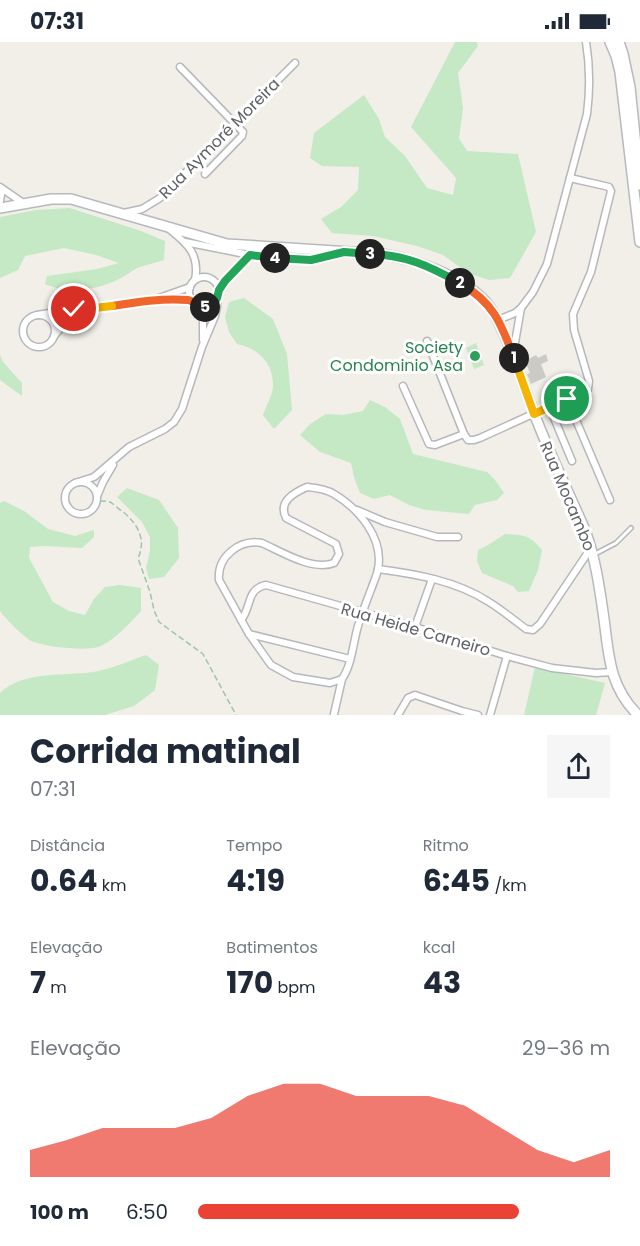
<!DOCTYPE html>
<html lang="pt">
<meta charset="utf-8">
<style>
body{margin:0;font-family:Poppins,sans-serif;background:#f6f6f7;color:#1f2937;height:100vh;display:flex;flex-direction:column;font-size:22px;white-space:nowrap}
*{box-sizing:border-box;margin:0}
p{font-size:20px;color:#747a83}
.icon{flex:none;width:33px;height:33px;fill:none;stroke:currentColor;stroke-width:2;stroke-linecap:round;stroke-linejoin:round}
.map{position:relative;height:673px;overflow:hidden}
.drawer{display:flex;flex-direction:column;background:#fff;flex:1}
.drawer>*{flex:none}
.pin{position:absolute;display:grid;place-items:center;width:51px;height:51px;color:#fff;margin:-26px;border:3px solid #fff;border-radius:50%;box-shadow:0 2px 6px #0007}
.km{position:absolute;width:30px;height:30px;margin:-15px;border-radius:50%;background:#222;color:#fff;font-size:16px;line-height:30px;text-align:center}
.round{display:grid;place-items:center;flex:none;width:63px;height:63px;border-radius:0px;background:#f6f6f7}
.overview{display:flex;align-items:center;justify-content:space-between;height:102px;padding:0 30px}
h1{font-size:33px;font-weight:700;line-height:45px}
.figures{display:grid;grid-template-columns:repeat(3,1fr);gap:9px;height:102px;padding:6px 30px}
.figures div{display:grid;align-content:center}
.figures b{font-size:30px;font-weight:700}
.figures small{font-size:16px;font-weight:400}
.figures p{font-size:16px}
.chart{height:168px;padding:12px 30px}
.chart p{display:flex;justify-content:space-between}
.chart svg{width:100%;height:108px;margin-top:6px;fill:#ea4335;opacity:.7}
ul{padding:0 30px;list-style:none;font-size:20px}
li{display:grid;grid-template-columns:96px 72px 1fr;align-items:center;height:45px}
li i{height:15px;border-radius:8px;background:#ea4335}
.status{display:flex;justify-content:space-between;align-items:center;height:42px;padding:0 30px;background:#fff;direction:ltr}
.status svg{height:16px;fill:currentColor}
.map>svg:first-child{display:block}
.green{fill:#c5e8c5}
.building{fill:#cccac5}
.lines{fill:none;stroke-linecap:round;stroke-linejoin:round}
.lane-casing{stroke:#b5b8bc;stroke-width:6}
.street-casing{stroke:#b5b8bc;stroke-width:9}
.secondary-casing{stroke:#b6babf;stroke-width:12}
.path{stroke:#9cc7a9;stroke-width:1.5;stroke-dasharray:6 3;stroke-linecap:butt}
.lane{stroke:#fff;stroke-width:3}
.street{stroke:#fff;stroke-width:6}
.secondary{stroke:#fff;stroke-width:9}
.split-1-casing{stroke:#fff;stroke-width:12}
.split-2-casing{stroke:#fff;stroke-width:12}
.split-3-casing{stroke:#fff;stroke-width:12}
.split-4-casing{stroke:#fff;stroke-width:12}
.split-5-casing{stroke:#fff;stroke-width:12}
.split-6-casing{stroke:#fff;stroke-width:12}
.split-7-casing{stroke:#fff;stroke-width:12}
.split-1{stroke:#f5b400;stroke-width:8}
.split-2{stroke:#f0652b;stroke-width:8}
.split-3{stroke:#22a559;stroke-width:8}
.split-4{stroke:#22a559;stroke-width:8}
.split-5{stroke:#22a559;stroke-width:8}
.split-6{stroke:#f0652b;stroke-width:8}
.split-7{stroke:#f5b400;stroke-width:8}
.leisure-dot{fill:#2e9e5b;stroke:#fff;stroke-width:2}
.labels{text-anchor:middle;stroke-width:6;stroke-linejoin:round;paint-order:stroke}
.street-label{font-size:16px;fill:#5f6368;stroke:#fff}
.leisure-label{font-size:16px;fill:#27864d;stroke:#fff;text-anchor:end}
</style>
<div class="status"><b>07:31</b><svg viewBox="0 0 49 12"><path d="M0 12V9h3v3zM5 12V6h3v6zM10 12V3h3v9zM15 12V0h3v12zM26 1h20v11H26zM47 4h2v5h-2z"/></svg></div>
<div class="map">
<svg width="640" height="673" viewBox="0 0 640 673">
<rect width="100%" height="100%" fill="#f1efe8"/>
<g class="green">
<path d="M455,0H477L478,4L458,31L463,66L459,96L467,109L518,112L536,190L510,236L489,238L468,231L443,213L417,204L373,194L332,191L321,177L341,165L358,148L359,125L322,124L310,116L314,91L364,53L379,77L385,95L405,114L427,146L453,153L456,136L411,85Z"/>
<path d="M70,166L141,189L165,199L164,218C155,221 145,223 137,226C130,230 124,235 117,238C97,248 66,252 45,242L47,234L97,227L119,221L96,213L64,206L25,214L18,228L0,236V175L36,168Z"/>
<path d="M244,256L273,277L287,312L292,368L274,387L263,373C266,364 274,351 273,341C272,319 257,306 237,302L229,290L225,275L229,260Z"/>
<path d="M476,301L484,323L474,327L466,306Z"/>
<path d="M0,313L3,320L22,341V354L0,338Z"/>
<path d="M370,358L385,365L400,377L413,412L487,430L495,438L504,451L497,458L475,463L469,472L426,468L409,463L390,453L374,457L360,451L354,435L351,421L320,410L300,393L310,382L326,372L343,373L363,369Z"/>
<path d="M127,446L159,458L178,486L179,516L164,535L149,537L146,526L150,509V495L142,480L117,455Z"/>
<path d="M4,459L24,469L48,487L75,494L94,488V495L82,506L45,504L30,505L29,516L53,560L69,569L85,573L94,557L105,545L120,543L141,546V569C131,580 113,600 98,605C84,609 48,605 34,600C26,598 5,576 0,569V461Z"/>
<path d="M505,492C524,493 529,492 542,508L538,528L529,549L518,550L513,544L482,531L477,519L478,508L488,503Z"/>
<path d="M146,613L159,623L155,648L134,664L105,673H0V651C22,629 64,634 93,630C111,627 129,619 146,613Z"/>
<path d="M535,625L605,641L596,673H524Z"/>
</g>
<path class="building" d="M546,312L548,319L541,322L546,335L531,342L527,332L530,331L525,319L536,313L538,316Z"/>
<g class="lines">
<g class="lane-casing">
<path id="lane" d="M595,512L616,501L631,486"/>
</g>
<g class="street-casing">
<g id="street">
<path d="M180,25L243,90L242,94L205,132"/>
<path d="M0,145L23,161"/>
<path d="M0,159L2,147"/>
<path d="M124,171L142,167L160,156L295,21"/>
<path d="M169,187C188,202 200,213 195,238"/>
<path d="M185,200L250,213L297,218H311L338,212"/>
<circle cx="204" cy="250" r="15"/>
<path d="M219,248L229,235L250,213"/>
<path d="M159,256L190,245"/>
<path d="M199,264L203,280V298"/>
<circle cx="39" cy="289" r="16"/>
<path d="M37,273L62,269L85,267L156,258H192"/>
<path d="M498,278L515,271L521,266L533,250L547,222L587,72C590,48 590,24 586,0"/>
<path d="M54,294L69,276L84,268"/>
<path d="M427,299L464,392L468,398H474L480,396L588,347L589,339L574,288L573,272L591,230L611,149L609,145L605,144L570,136"/>
<path d="M513,312L521,266"/>
<path d="M403,344L429,402L435,403L464,392"/>
<path d="M567,357L610,458"/>
<path d="M549,364L572,419"/>
<circle cx="81" cy="456" r="16"/>
<path d="M75,441L94,435L129,405L165,387L174,380L182,367L202,305L215,274L217,265V256"/>
<path d="M307,445C316,446 326,447 334,452C359,467 384,496 378,527C377,533 374,539 372,545C367,558 362,571 358,584C353,601 352,623 342,637L330,641L293,635L271,623L249,592L219,538C217,515 239,497 262,501C282,510 312,529 334,521L339,512L336,502L286,476C278,460 293,451 307,445Z"/>
<path d="M97,454L103,440L113,423"/>
<path d="M357,468L385,480L437,495H458"/>
<path d="M378,527C416,532 457,539 489,560C502,568 514,578 526,587L533,588L540,582L591,506"/>
<path d="M241,578C252,565 246,547 266,543L415,585L507,614L552,626L596,631L612,630"/>
<path d="M415,585L432,537"/>
<path d="M249,592L350,617"/>
<path d="M334,672L342,637"/>
<path d="M398,673L408,656L415,653L462,669L478,673"/>
<path d="M490,673L507,614"/>
</g>
</g>
<g class="secondary-casing">
<g id="secondary">
<path d="M610,0L616,14L620,30L640,200"/>
<path d="M619,0L623,12L630,45L640,143"/>
<path d="M0,166L51,157H71L227,202L382,212C415,217 460,234 484,258C494,268 499,281 505,294C516,319 524,345 534,371C549,411 568,449 585,488C595,515 599,542 603,570C609,609 607,642 638,673"/>
</g>
</g>
<path class="path" d="M100,459C104,459 107,459 110,460C114,462 118,467 122,469C137,481 147,497 138,516L150,550L154,568L159,580L203,612L236,673"/>
<use href="#lane" class="lane"/>
<use href="#street" class="street"/>
<use href="#secondary" class="secondary"/>
</g>
<g class="lines">
<g class="split-1-casing">
<path id="split-1" d="M514,316L534,372L567,357"/>
</g>
<g class="split-2-casing">
<path id="split-2" d="M460,241C494,261 501,281 514,316"/>
</g>
<g class="split-3-casing">
<path id="split-3" d="M370,212C406,213 429,224 460,241"/>
</g>
<g class="split-4-casing">
<path id="split-4" d="M275,216L311,218L344,210L370,212"/>
</g>
<g class="split-5-casing">
<path id="split-5" d="M205,265L215,260L217,256L219,248L225,239L250,213L275,216"/>
</g>
<g class="split-6-casing">
<path id="split-6" d="M112,264C137,260 162,256 188,258C194,259 198,264 205,265"/>
</g>
<g class="split-7-casing">
<path id="split-7" d="M74,267H85L112,264"/>
</g>
<use href="#split-1" class="split-1"/>
<use href="#split-2" class="split-2"/>
<use href="#split-3" class="split-3"/>
<use href="#split-4" class="split-4"/>
<use href="#split-5" class="split-5"/>
<use href="#split-6" class="split-6"/>
<use href="#split-7" class="split-7"/>
</g>
<circle class="leisure-dot" cx="475" cy="314" r="6"/>
<g class="labels">
<g class="street-label">
<text transform="translate(219 96) rotate(-45)" y="6">Rua Aymoré Moreira</text>
<text transform="translate(568 454) rotate(67)" y="6">Rua Mocambo</text>
<text transform="translate(416 587) rotate(16)" y="6">Rua Heide Carneiro</text>
</g>
<g class="leisure-label">
<text x="463" y="311">Society<tspan x="463" dy="18">Condominio Asa</tspan></text>
</g>
</g>
</svg>
<div class="pin" style="left:567px;top:357px;background:#1e9e55"><svg class="icon" aria-label="arrive" viewBox="0 0 24 24"><path d="M6 21V4h12l-3 4 3 4H6"/></svg></div>
<div class="pin" style="left:74px;top:267px;background:#d93025"><svg class="icon" aria-label="check" viewBox="0 0 24 24"><path d="M5 12l5 5 9-10"/></svg></div>
<b class="km" style="left:514px;top:316px">1</b>
<b class="km" style="left:460px;top:241px">2</b>
<b class="km" style="left:370px;top:212px">3</b>
<b class="km" style="left:275px;top:216px">4</b>
<b class="km" style="left:205px;top:265px">5</b>
</div>
<section class="drawer">
<div class="overview"><div><h1>Corrida matinal</h1><p>07:31</p></div><a class="round"><svg class="icon" aria-label="share" viewBox="0 0 24 24"><path d="M12 15V3M7 8l5-5 5 5M5 13v7h14v-7"/></svg></a></div>
<div class="figures">
<div><p>Distância</p><b>0.64<small> km</small></b></div>
<div><p>Tempo</p><b>4:19</b></div>
<div><p>Ritmo</p><b>6:45<small> /km</small></b></div>
</div>
<div class="figures">
<div><p>Elevação</p><b>7<small> m</small></b></div>
<div><p>Batimentos</p><b>170<small> bpm</small></b></div>
<div><p>kcal</p><b>43</b></div>
</div>
<div class="chart"><p><span>Elevação</span>29–36 m</p>
<svg viewBox="0 0 160 44" preserveAspectRatio="none"><path d="M0 44V33L10 29L20 24L30 24L40 24L50 20L60 11L70 6L80 6L90 11L100 11L110 11L120 15L130 24L140 33L150 38L160 33V44z"/></svg>
</div>
<ul>
<li><b>100 m</b>6:50<i style="width:78%"></i></li>
</ul>
</section>
